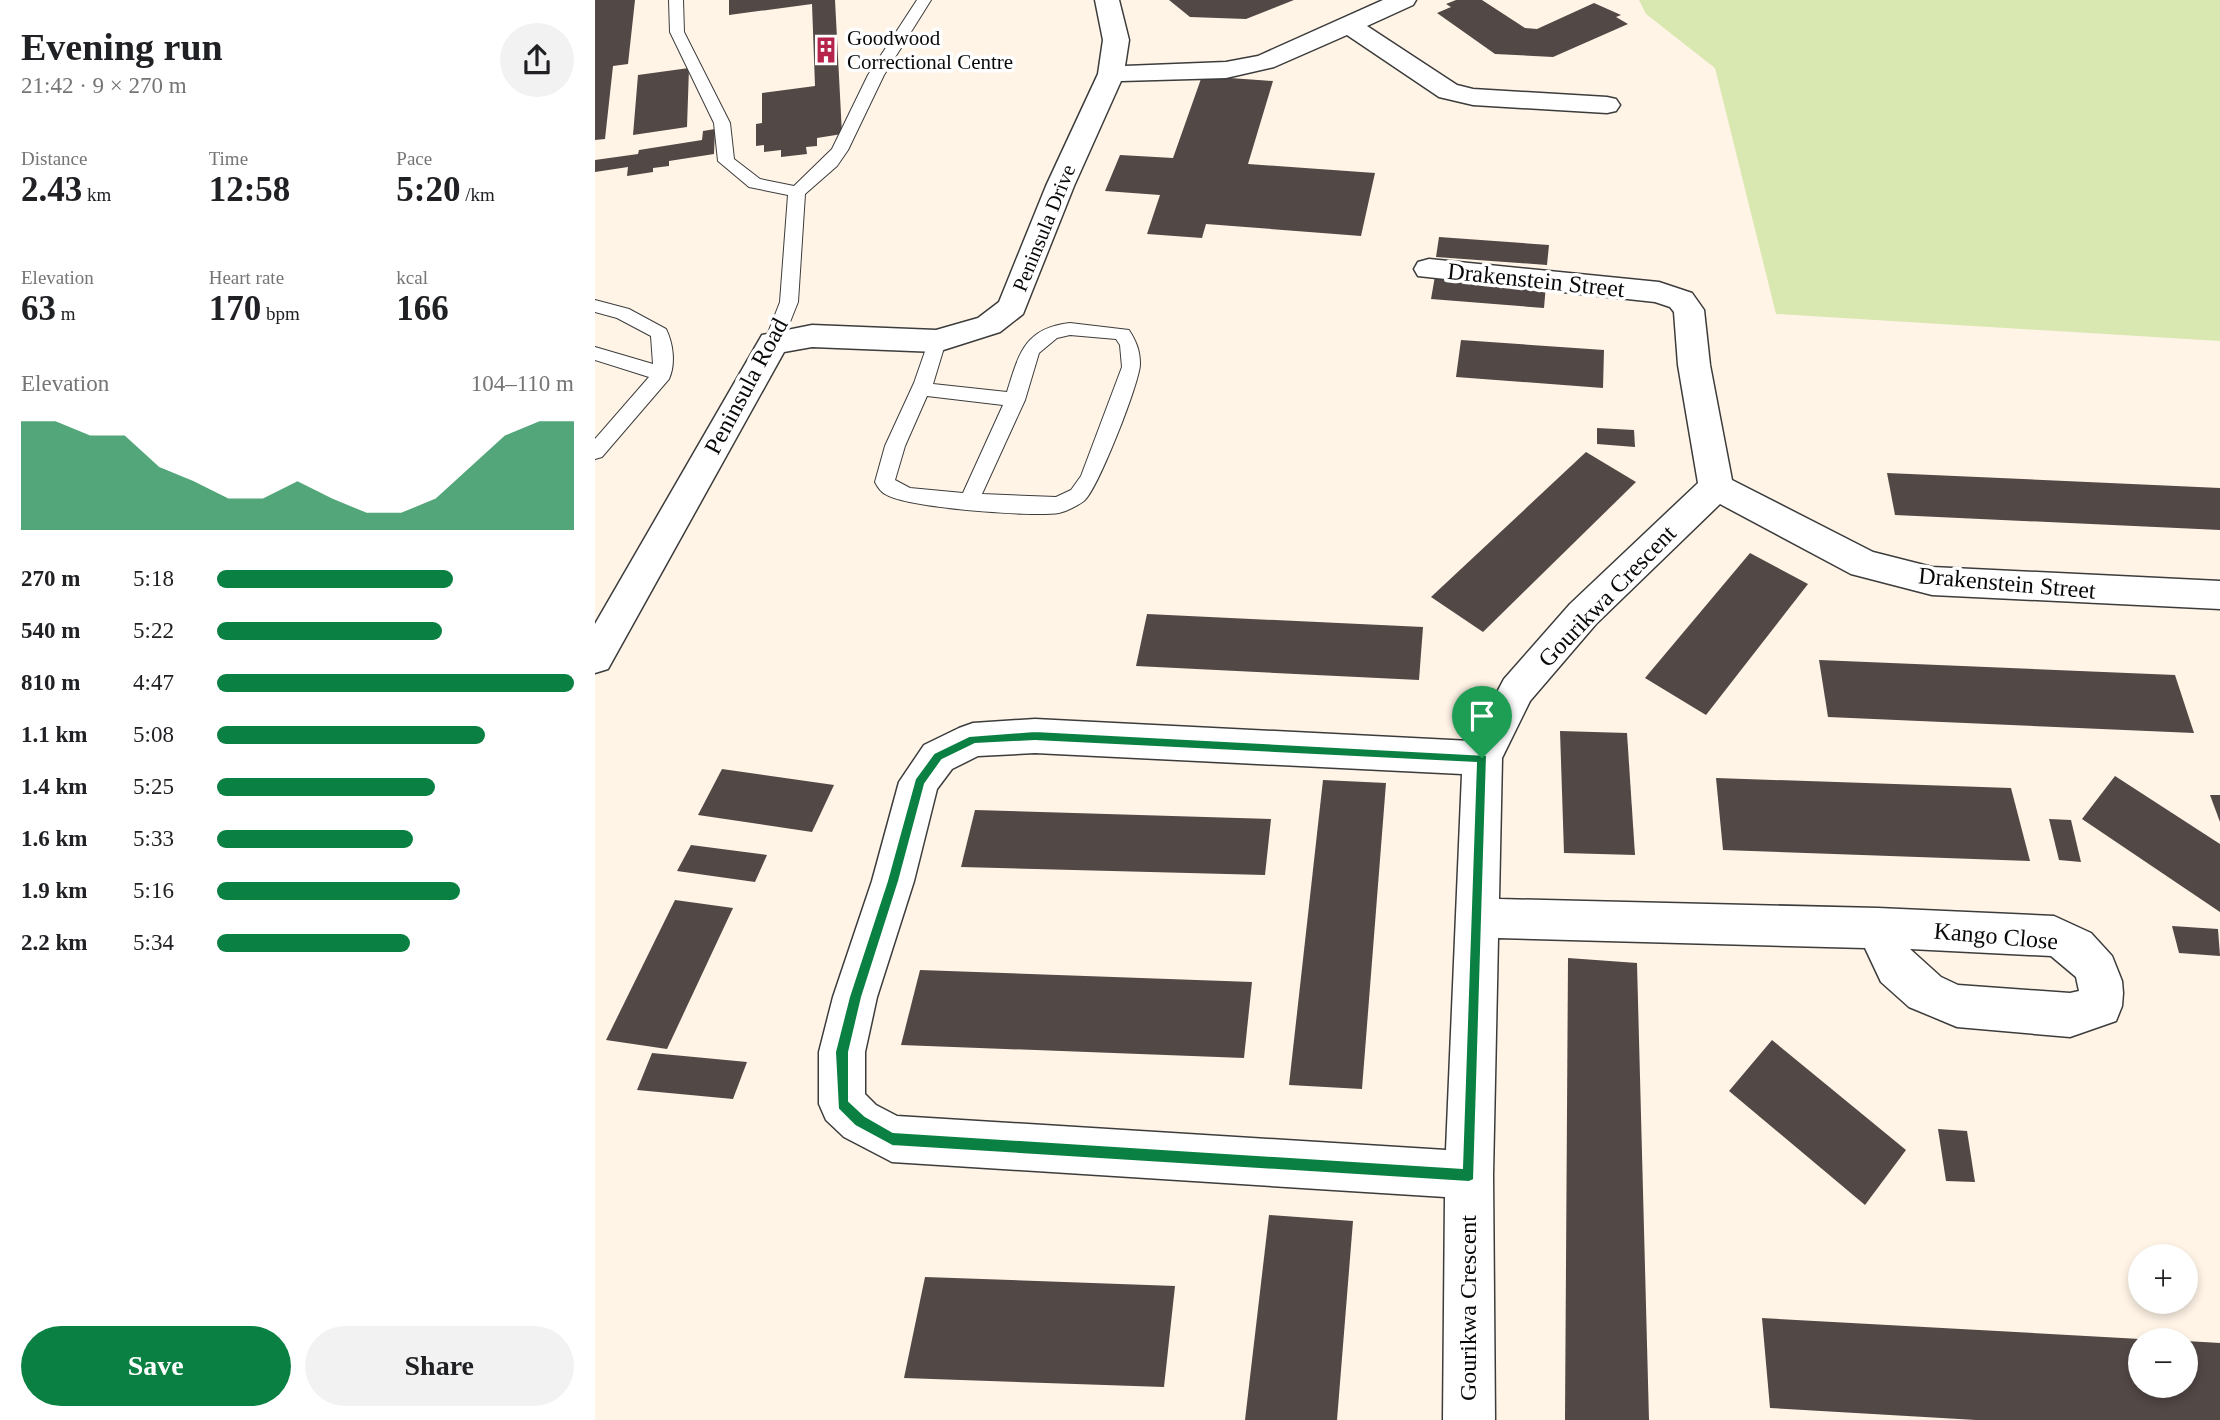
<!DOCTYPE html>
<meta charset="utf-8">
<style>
body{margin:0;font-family:Georgia,serif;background:#f2f2f2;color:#202124;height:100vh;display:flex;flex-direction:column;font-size:26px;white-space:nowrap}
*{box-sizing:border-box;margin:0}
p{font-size:23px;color:#757577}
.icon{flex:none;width:38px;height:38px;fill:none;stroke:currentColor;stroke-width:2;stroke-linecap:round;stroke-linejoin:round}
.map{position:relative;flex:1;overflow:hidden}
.panel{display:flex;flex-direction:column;background:#fff;width:595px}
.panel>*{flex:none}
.controls{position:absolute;left:1533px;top:1244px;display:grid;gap:14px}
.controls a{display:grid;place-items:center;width:70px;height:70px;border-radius:50%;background:#fff;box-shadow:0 4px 10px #0003;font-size:35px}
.pin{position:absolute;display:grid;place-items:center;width:60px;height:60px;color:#fff;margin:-72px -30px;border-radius:50% 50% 50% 0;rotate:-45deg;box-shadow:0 0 7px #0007}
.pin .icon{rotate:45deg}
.round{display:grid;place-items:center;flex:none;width:74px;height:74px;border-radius:37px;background:#f2f2f2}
.headline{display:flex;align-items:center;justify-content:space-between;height:119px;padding:0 21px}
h1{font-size:38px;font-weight:800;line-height:52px}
.figures{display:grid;grid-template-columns:repeat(3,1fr);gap:10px;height:119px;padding:7px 21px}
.figures div{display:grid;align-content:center}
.figures b{font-size:35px;font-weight:800}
.figures small{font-size:19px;font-weight:400}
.figures p{font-size:19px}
.chart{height:196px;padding:14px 21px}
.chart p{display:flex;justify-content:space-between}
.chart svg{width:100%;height:126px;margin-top:7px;fill:#0b8043;opacity:.7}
.button{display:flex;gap:14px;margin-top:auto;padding:14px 21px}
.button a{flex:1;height:80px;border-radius:42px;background:#0b8043;color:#fff;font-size:28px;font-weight:800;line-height:80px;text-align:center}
.button a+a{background:#f2f2f2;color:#202124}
ul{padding:0 21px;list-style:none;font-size:23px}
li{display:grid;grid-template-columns:112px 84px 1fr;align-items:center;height:52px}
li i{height:18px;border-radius:9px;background:#0b8043}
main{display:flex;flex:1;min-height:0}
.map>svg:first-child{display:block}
.green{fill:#d9e7b1}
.building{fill:#524846}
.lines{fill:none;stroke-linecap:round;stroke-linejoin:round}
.service-casing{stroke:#3c3c3c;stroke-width:2}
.minor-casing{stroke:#3c3c3c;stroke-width:3}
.service{fill:#fff;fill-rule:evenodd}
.minor{fill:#fff;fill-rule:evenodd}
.route{fill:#0b8043;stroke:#fff;stroke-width:2;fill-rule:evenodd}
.labels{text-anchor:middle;stroke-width:7;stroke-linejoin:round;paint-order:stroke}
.far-poi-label{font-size:21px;fill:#090909;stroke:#fff;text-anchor:start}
.far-street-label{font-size:21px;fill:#090909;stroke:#fff}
.street-label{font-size:24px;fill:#090909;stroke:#fff}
</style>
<main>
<section class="panel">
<div class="headline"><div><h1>Evening run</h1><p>21:42 · 9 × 270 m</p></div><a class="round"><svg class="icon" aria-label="share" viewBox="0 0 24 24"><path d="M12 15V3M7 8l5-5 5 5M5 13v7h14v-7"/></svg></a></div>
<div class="figures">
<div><p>Distance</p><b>2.43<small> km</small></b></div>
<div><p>Time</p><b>12:58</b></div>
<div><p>Pace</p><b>5:20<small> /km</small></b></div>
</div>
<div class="figures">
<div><p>Elevation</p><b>63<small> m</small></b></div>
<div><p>Heart rate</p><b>170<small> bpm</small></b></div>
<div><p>kcal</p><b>166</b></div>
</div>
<div class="chart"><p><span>Elevation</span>104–110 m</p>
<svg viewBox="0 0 160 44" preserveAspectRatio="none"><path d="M0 44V6L10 6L20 11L30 11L40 22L50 27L60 33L70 33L80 27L90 33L100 38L110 38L120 33L130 22L140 11L150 6L160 6V44z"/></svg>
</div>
<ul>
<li><b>270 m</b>5:18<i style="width:66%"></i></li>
<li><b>540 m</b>5:22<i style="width:63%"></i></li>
<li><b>810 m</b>4:47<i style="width:100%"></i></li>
<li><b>1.1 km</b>5:08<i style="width:75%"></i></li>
<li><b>1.4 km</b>5:25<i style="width:61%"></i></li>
<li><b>1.6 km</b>5:33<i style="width:55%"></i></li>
<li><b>1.9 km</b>5:16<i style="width:68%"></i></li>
<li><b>2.2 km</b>5:34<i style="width:54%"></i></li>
</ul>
<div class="button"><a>Save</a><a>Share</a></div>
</section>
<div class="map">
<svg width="1625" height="1420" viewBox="0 0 1625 1420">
<rect width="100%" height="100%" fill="#fff4e6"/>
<path class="green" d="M1044,0H1625V341L1181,314L1120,68L1051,14Z"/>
<g class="building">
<path d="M0,0H40L33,64L18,66L10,139L0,140Z"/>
<path d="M134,0H240L247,134L222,138V146L211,147L212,154L186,157V150L169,152V145L161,146V124L167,123V93L220,86L217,4L134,15Z"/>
<path d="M574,0H699L651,19L595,17Z"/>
<path d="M861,0H887L930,28L942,29L999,3L1026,15L1021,17L1033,24L958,57L900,54L842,13L856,7L851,4Z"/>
<path d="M94,68L92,127L38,135L43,75Z"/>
<path d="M607,76L678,81L653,164L780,173L766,236L611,224L607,238L552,234L565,195L510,191L525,155L578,158Z"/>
<path d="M120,129L119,154L74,161V166L58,168V172L32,176L33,167L0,172V160L43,154L44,150L107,140L108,131Z"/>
<path d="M844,237L954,245L952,265L841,257Z"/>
<path d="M840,276L951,285L949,308L836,299Z"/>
<path d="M866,340L1009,350L1008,388L861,377Z"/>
<path d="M1002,428L1039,430L1040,447L1002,444Z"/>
<path d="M991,452L1041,482L888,632L836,597Z"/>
<path d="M1292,473L1625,488V530L1300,515Z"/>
<path d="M1155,553L1213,584L1111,715L1050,678Z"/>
<path d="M552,614L828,627L824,680L541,666Z"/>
<path d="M1224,660L1580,675L1599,733L1233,717Z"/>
<path d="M965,731L1032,733L1040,855L969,853Z"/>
<path d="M127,769L239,785L217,832L103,815Z"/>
<path d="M1520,776L1625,844V912L1487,819Z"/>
<path d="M1121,778L1416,788L1435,861L1128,850Z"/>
<path d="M728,780L791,783L767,1089L694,1085Z"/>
<path d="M1615,795H1625V822Z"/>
<path d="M380,810L676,819L670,875L366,867Z"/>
<path d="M1454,819L1476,820L1486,862L1464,860Z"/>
<path d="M96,845L172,855L160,882L82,871Z"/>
<path d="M80,900L138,908L72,1049L11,1040Z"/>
<path d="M1577,926L1623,929L1625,956L1584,953Z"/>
<path d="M973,958L1042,963L1054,1420H970Z"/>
<path d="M325,970L657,982L649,1058L306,1045Z"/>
<path d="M1177,1040L1311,1150L1270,1205L1134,1091Z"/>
<path d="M57,1053L152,1062L138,1099L42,1090Z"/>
<path d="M1343,1129L1372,1131L1380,1182L1351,1181Z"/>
<path d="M674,1215L758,1221L742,1420H650Z"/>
<path d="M330,1277L580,1286L569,1387L309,1378Z"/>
<path d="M1167,1318L1545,1339V1386H1591V1341L1625,1343V1420H1381L1175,1408Z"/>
</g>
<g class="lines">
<g class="service-casing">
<g id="service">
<path d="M74,0H88L89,32L135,123L139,159L165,179L199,186L237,149L273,75L322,0H336L289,75L253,150L242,166L210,194L203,302L185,347H171L169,343L185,302L193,195L154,187L123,161L119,123L75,32Z"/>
<path d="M0,300L34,309L71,329C78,343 81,364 74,379L7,457L0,459V439L54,377L0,360V347L58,364L56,336L22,318L0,312Z"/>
<path d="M475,323L534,330C541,341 545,350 545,364C545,382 502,491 489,501C482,506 472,511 464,513C437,517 311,508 290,494C286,492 282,486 280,482L290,446L319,383L335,337H349L351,341L338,384L412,392C424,353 430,328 475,323ZM475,335L521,339L525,345L527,367L486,476L476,490L461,497L387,494L430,400L444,353L462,338ZM332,396L408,405L368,493L315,488L300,480L310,446Z"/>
</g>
</g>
<g class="minor-casing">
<g id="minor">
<path d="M500,0H524L534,40L530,66L631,62L663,56L788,0H821L818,5L772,26L862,85L878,89L1012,97L1021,99L1025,105L1021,111L1012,113L878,105L844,97L752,35L679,67L631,78L526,81L479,186L428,314L405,332L342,352L217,347L189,352L13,669L0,673V624L167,335L217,325L341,330L383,318L404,302L451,186L503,74L508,40Z"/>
<path d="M834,259L1064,282L1097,293L1109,310L1115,365L1137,480L1278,552L1337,567L1625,581V609L1337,595L1256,574L1125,504L1001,624L935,701L907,758L904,899L1283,908L1459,916L1496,933L1517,956L1527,981L1528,993L1527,1006L1521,1021L1475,1037L1362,1027L1314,1007L1286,982L1270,948L903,938L898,1175L900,1420H848L850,1197L297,1162L249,1137L231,1120L224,1104V1052L238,997L277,881L304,782L329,745L364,728L378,723L440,719L876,741L909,679L975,604L1103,483L1083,365L1079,312L1075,307L1060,302L823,276L819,269L823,262ZM440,753L867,774L851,1150L302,1116L281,1105L270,1094V1052L282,997L319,881L342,789L357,769L383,756ZM1315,949L1456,956L1481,977L1484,991L1475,993L1363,985L1346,977Z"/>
</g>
</g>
<use href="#service" class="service"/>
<use href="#minor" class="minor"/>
</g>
<path class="route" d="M440,731L892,755L879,1180L874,1182L297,1146L260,1126L243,1109L240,1052L254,997L292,881L320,779L339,753L374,736ZM440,741L881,763L867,1168L298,1132L270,1116L254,1101V1052L267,997L304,881L330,784L347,760L380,744Z"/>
<defs>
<g id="building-bare" transform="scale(2.1)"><path d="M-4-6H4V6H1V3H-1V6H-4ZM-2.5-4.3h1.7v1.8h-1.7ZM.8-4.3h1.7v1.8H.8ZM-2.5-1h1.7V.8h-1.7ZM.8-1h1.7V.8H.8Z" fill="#b7244b" stroke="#fff" stroke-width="2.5" paint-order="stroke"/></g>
</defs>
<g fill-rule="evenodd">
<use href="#building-bare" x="231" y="50"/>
</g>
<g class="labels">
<g class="far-poi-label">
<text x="252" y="45">Goodwood<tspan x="252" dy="24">Correctional Centre</tspan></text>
</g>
<g class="far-street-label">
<text transform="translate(449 228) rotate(-68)" y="7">Peninsula Drive</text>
</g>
<g class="street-label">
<text transform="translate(941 280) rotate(6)" y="8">Drakenstein Street</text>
<text transform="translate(151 386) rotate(-62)" y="8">Peninsula Road</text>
<text transform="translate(1412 583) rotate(5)" y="8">Drakenstein Street</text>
<text transform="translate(1012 596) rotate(-46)" y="8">Gourikwa Crescent</text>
<text transform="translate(1401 936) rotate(5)" y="8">Kango Close</text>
<text transform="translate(873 1308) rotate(-90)" y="8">Gourikwa Crescent</text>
</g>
</g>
</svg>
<div class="controls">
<a>+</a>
<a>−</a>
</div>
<div class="pin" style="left:887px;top:758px;background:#1e9e55"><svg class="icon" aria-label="arrive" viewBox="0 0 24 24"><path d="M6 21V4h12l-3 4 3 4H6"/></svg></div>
</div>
</main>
